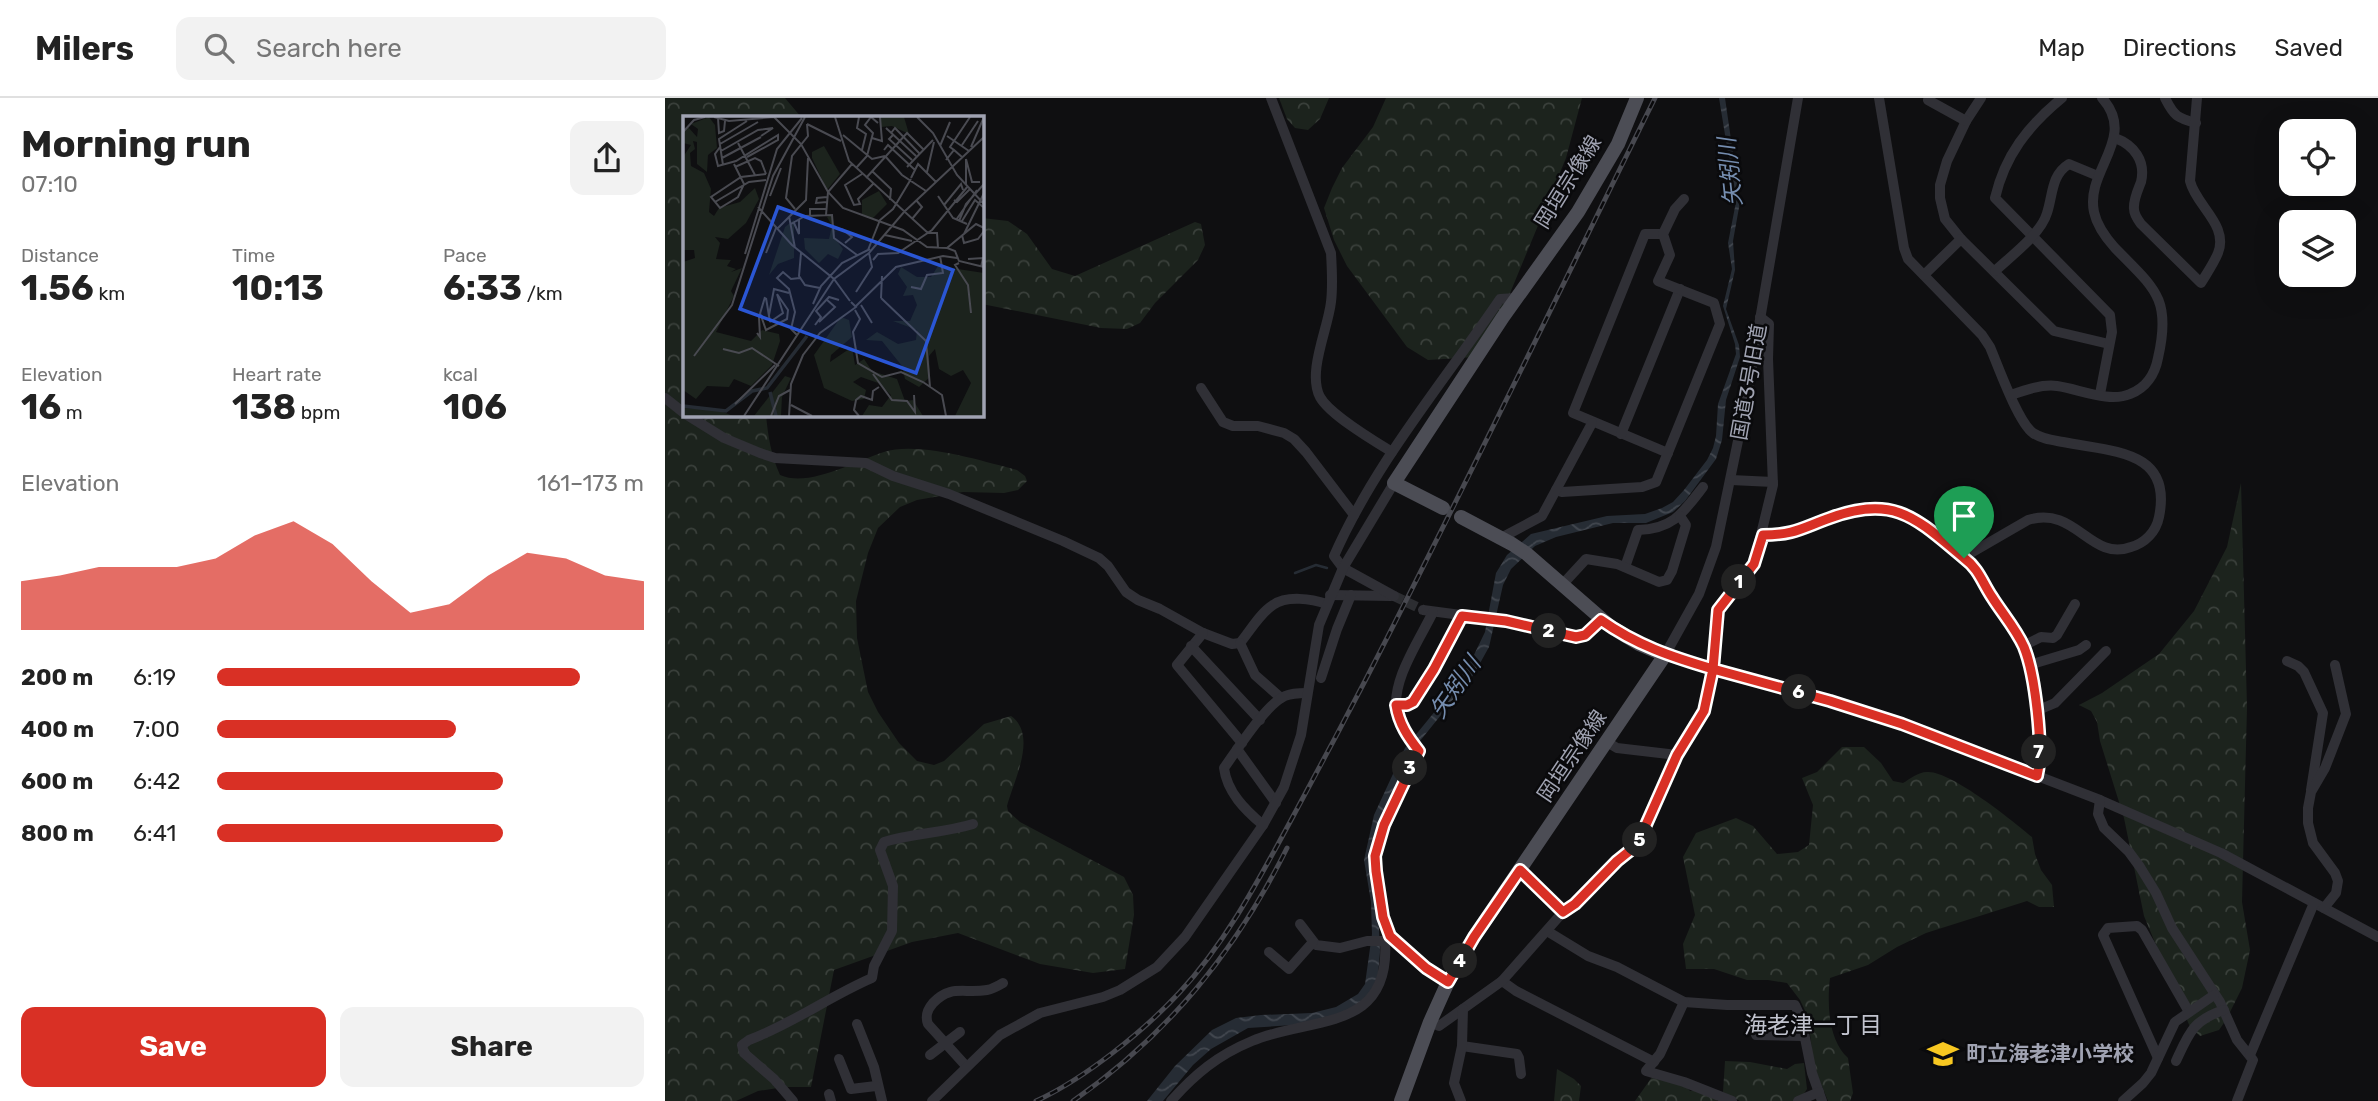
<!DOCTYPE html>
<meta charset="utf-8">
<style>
body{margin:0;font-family:Rubik,"Noto Sans JP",sans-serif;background:#f2f2f2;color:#222;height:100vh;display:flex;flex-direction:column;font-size:26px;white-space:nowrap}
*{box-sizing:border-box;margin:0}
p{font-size:23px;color:#767676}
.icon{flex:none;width:38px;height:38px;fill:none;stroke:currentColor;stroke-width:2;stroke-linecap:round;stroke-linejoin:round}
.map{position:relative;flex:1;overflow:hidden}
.side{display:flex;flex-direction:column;background:#fff;width:665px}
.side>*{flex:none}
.fabs{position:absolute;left:1614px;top:21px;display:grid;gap:14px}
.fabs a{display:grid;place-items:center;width:77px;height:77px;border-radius:14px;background:#fff;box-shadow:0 7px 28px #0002;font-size:35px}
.pin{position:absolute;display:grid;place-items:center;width:60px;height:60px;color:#fff;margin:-72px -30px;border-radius:50% 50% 50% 0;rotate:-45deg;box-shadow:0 0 7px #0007}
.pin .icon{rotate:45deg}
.km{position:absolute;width:35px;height:35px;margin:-18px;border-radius:50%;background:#222;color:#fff;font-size:19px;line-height:35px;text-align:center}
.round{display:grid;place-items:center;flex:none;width:74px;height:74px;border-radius:14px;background:#f2f2f2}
.headline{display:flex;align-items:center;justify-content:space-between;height:119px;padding:0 21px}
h1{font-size:38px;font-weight:700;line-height:52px}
.metrics{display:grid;grid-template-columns:repeat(3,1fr);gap:10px;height:119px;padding:7px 21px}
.metrics div{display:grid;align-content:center}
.metrics b{font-size:35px;font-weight:700}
.metrics small{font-size:19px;font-weight:400}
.metrics p{font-size:19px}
.chart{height:196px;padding:14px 21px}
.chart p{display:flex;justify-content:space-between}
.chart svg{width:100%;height:126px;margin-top:7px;fill:#d93025;opacity:.7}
.cta{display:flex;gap:14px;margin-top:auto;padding:14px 21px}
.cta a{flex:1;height:80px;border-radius:14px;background:#d93025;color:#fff;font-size:28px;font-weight:700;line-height:80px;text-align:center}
.cta a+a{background:#f2f2f2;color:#222}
ul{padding:0 21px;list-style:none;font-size:23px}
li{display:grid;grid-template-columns:112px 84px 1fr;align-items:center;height:52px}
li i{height:18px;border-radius:9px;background:#d93025}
header{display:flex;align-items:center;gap:42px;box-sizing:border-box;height:98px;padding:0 35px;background:#fff;border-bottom:2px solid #e0e0e0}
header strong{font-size:33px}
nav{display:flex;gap:38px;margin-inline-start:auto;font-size:24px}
.search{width:490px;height:63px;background:#f2f2f2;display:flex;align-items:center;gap:18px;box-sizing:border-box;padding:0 24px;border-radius:14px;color:#767676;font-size:26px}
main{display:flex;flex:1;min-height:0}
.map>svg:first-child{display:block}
.forest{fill:url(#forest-crowns)}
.water{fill:url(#water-waves)}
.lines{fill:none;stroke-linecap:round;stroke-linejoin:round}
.stream{stroke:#262c34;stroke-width:2.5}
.minor-tunnel{stroke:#2c2d31;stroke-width:10;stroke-dasharray:10 5;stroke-linecap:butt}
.minor{stroke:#303036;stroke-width:10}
.major{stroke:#4c4d55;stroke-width:14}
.rail-casing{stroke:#47484f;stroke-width:5}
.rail{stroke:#0a0a0c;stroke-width:2.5;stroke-dasharray:8;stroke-linecap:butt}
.route-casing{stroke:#fff;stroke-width:14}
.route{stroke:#d93025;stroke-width:9}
.labels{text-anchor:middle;stroke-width:5;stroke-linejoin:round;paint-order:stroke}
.street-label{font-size:21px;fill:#a0a3b2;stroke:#0a0a0c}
.poi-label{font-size:21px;font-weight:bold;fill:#a0a3b2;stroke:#0a0a0c;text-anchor:start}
.water-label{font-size:23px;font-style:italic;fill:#758daf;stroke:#0a0a0c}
.neighbourhood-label{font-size:23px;fill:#c1c3ce;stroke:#0a0a0c}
.inset-river{fill:none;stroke:#262c34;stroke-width:3.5}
.inset-road{fill:none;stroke:#494a51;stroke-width:2}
.view{fill:#2a56d4;fill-opacity:0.15;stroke:#2a56d4;stroke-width:3.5}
.inset-edge{fill:none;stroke:#a0a3b2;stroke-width:3.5}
</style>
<header>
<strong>Milers</strong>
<div class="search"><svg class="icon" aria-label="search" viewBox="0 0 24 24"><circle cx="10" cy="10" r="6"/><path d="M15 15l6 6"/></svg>Search here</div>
<nav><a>Map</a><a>Directions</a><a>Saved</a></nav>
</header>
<main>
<section class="side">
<div class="headline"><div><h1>Morning run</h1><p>07:10</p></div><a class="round"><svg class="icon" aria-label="share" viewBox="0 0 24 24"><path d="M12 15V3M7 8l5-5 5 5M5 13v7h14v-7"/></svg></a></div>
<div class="metrics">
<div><p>Distance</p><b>1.56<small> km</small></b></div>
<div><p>Time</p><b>10:13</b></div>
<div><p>Pace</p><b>6:33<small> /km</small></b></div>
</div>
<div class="metrics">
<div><p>Elevation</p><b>16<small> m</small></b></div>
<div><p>Heart rate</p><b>138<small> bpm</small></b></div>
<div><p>kcal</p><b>106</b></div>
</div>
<div class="chart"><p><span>Elevation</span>161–173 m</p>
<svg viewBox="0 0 160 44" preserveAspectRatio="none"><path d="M0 44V27L10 25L20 22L30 22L40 22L50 19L60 11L70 6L80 14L90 27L100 38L110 35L120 25L130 17L140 19L150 25L160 27V44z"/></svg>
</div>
<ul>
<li><b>200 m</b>6:19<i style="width:85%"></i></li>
<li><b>400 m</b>7:00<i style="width:56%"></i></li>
<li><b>600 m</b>6:42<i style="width:67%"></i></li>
<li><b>800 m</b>6:41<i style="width:67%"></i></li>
</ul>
<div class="cta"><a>Save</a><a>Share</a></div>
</section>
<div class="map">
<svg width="1713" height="1003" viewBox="0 0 1713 1003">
<defs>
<pattern id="forest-crowns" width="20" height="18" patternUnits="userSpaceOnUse" patternTransform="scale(1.75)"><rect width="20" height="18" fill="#1c231d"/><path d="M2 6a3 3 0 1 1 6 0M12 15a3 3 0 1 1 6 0" fill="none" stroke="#3a403b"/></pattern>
<pattern id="water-waves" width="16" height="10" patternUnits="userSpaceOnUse" patternTransform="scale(1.75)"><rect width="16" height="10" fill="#262c34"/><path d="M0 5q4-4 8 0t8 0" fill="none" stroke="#42474f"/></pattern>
</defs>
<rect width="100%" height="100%" fill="#0f0f11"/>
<g class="forest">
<path d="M0,0H120L136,19H19V317H101C103,338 106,357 115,377C144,390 190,363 219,354C253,343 317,363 352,372L360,378L362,383L353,392L339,395L298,394L252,402L235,409L213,430L203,455L191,503L192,540L203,594L213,614L234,645L252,663L269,667L279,663L319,626L346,618C373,637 349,682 342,708L343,713L355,724L459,779L468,797L469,817L460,871L428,875L375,866L293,835L247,844L169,872L146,989H119L93,993L71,1003H0Z"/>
<path d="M614,0H664L655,21L643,32L630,30L622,21Z"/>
<path d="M721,0H917L901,60L821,253L810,259L763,262L742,249L682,168L669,142L659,110L667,90L677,70L708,29Z"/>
<path d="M317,120L343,123L362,136L387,171L410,178L530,124L536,126L540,147L533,162L490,205L475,225L462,231L436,230L317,206Z"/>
<path d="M1576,385L1582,609L1577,804L1585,852L1577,890L1561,922L1554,932L1535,938L1525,929L1479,818L1459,720L1435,643L1432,624L1426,613L1414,607L1437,595L1494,556L1529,513L1562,449Z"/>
<path d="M1177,649H1199L1216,665L1228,683L1238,685C1245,681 1253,674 1262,674C1285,672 1348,723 1367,739L1370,756L1376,772L1387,787L1389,809H1374L1362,803L1261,835L1232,849L1203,867L1165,880C1162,906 1163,942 1183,960L1188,995L1185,1003H1163L1149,969L1143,919L1135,902L1122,885L1103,882H1082L1049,871H1021L1018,846L1030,817L1018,759L1031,735L1071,720L1088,728L1112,756L1133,754L1144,747L1148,707L1137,680L1152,674Z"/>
<path d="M1060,963L1085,964L1122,971L1130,966L1139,965L1142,991L1138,997L1128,1003H1075L1058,994Z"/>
<path d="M892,971L909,981L916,988L914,1003H889Z"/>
<path d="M987,979L1019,986L1025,993L1035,992L1051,998L1052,1003H970Z"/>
</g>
<path class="water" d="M1054,0H1060L1075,104L1068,143L1070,172L1061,211L1074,247L1075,259L1061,302L1057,342L1051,361L1020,403L1008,414L981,425H948L891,439L870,448L846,471L838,487L824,549L809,576L755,643L729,692L710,739L715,854L713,877L707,891L697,905L679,915L628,927L583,930L546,951L528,967L498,1003H482L510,968L547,932L571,920L596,917L647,915L671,909L693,896L700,886L707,836L706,804L699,762L709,717L740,650L789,590L807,561L820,534L831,475L842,457L866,436L942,418L980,416L997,410L1008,404L1019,392L1042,362L1048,350L1051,338L1053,306L1071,256L1070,246L1058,208L1067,171L1063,145L1071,104Z"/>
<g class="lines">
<path class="stream" d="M630,475L651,467L662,470"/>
<path class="minor-tunnel" d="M729,498L758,512"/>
<g class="minor">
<path d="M606,0L666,155C667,172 668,188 666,204C663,231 642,274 655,299C665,317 709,343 727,354"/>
<path d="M1133,0L1080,309L1051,449L1034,496L1000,557L1165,603L1237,626L1435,702L1556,755L1713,839"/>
<path d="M1214,0L1239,150L1243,161L1317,237L1325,249C1333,268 1353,324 1368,335C1377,341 1387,342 1398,344C1446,354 1508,351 1494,419C1491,434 1480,445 1466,449C1425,464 1411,407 1363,422L1299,459"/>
<path d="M1316,0L1301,23L1282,63L1275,87V100L1280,121L1296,141L1389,233L1444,246"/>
<path d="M1397,0C1363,28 1340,57 1330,100L1445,217L1447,234L1435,296"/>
<path d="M1500,0C1509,18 1512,20 1531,25"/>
<path d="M1263,2L1301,23"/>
<path d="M1450,40C1469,47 1481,63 1476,84C1473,92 1468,102 1469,111C1469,116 1473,122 1476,126L1536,185C1542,175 1549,165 1553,155C1564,127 1531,108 1525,83L1532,0"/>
<path d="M998,136H980L908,315L1003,355"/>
<path d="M1330,173C1346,158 1376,136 1382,115C1388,97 1386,77 1404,66L1433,78"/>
<path d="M1259,177L1296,141"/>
<path d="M536,290L558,324L568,328H593L619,335L629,341L641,354L689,417"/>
<path d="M1346,297C1360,292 1377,286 1392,288C1414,291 1444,305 1465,296C1481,290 1490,276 1493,260C1507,200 1489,190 1450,150C1441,140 1432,128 1429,114C1420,72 1473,40 1437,0"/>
<path d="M0,300L19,315"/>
<path d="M22,317L59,340L95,355L110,360L201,365L228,378L284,396L398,443L434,460L443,468L461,494L473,502L495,511L538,535L567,546L575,545C585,533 595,515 608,507C622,497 647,501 662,506"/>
<path d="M956,336L1015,191"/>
<path d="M1066,382L1108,384"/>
<path d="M891,392L897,394L977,389L991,384L1055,226L1049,205L993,183L1005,157L998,136L1010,111L1019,101"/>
<path d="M1098,437H1120L1179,415L1202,411L1232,413L1243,416L1260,426L1310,467L1325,496L1358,548L1364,567L1371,613L1375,665L1372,678"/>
<path d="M836,440L877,418L927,325"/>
<path d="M960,469L973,432C1008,431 1018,415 1038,389"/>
<path d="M897,487L921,461L952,466L994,484L1002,482L1007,473L1021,427L1015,418"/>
<path d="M665,497L726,498"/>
<path d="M729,498L678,470L669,458C710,365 778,285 835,201L851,200"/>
<path d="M758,512L841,523L911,539L920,537L936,522"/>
<path d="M768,514C754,543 725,584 732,616C735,630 745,642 754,653L718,727L710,758L711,773L718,819L725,838L761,870L783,884"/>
<path d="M538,535L512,567L577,645"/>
<path d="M575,545L590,577L616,600"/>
<path d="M526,548L595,622"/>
<path d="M1358,548L1376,539L1388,540L1392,537L1410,506"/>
<path d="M1622,563L1633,568L1639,574L1658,615L1646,692"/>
<path d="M1364,567L1414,552L1421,547"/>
<path d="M656,580L672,531L686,497"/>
<path d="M731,607H742L748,604L770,571L797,518"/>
<path d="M1371,613L1390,605L1441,553"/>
<path d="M942,644L952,650L1012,657"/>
<path d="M572,651L611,705"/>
<path d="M1435,702L1433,716L1439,730L1464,754L1475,769L1491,795L1507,830L1555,904L1572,942L1588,962L1572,1003"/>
<path d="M598,727C580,712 562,694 559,670C572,652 601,606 620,598C627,595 634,595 642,595"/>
<path d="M855,772L898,814"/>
<path d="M1659,810L1671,795L1673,783L1670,775L1648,745L1643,725V710L1646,694L1660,670L1681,616L1670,567"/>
<path d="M635,826L651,847L675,850L702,843H720L723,840"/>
<path d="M882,833L923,858L952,869L1019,904L1062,907H1130L1136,920L1147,975L1157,1003"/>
<path d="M604,854L624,871L648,844"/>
<path d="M837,883L851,893L989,964"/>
<path d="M1019,904L995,956L981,973L1019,984L1067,1003"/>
<path d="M765,924L774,928L837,883L898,814L910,806L952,763L972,747L986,719L1012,657L1039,613L1048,571L1053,512L1089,465L1108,387L1103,261L1104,226L1095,219"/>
<path d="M192,926L209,969L217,1003"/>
<path d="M1091,937L1139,938"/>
<path d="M797,948L852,956L854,960L856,976"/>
<path d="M265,957L295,934"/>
<path d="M1585,957L1649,805"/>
<path d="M1493,960L1438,837L1443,830L1472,828L1477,832L1524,914"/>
<path d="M174,961L186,991L211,988"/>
<path d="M1511,963C1524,935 1528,922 1559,912"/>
<path d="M301,968L263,926C260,918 262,912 268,905C286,886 299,896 322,892C328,891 333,888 338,885"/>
<path d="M164,996L166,1003"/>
<path d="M128,1003L109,981L79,955L77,947L84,942C127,926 165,898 207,880L209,868L227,833L228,788L215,752L219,744C248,735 279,735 308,726"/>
<path d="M267,1003L335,937L375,915L438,899L455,892L492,869L520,839L598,727L619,689L636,637L654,527L678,470L729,385"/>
<path d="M506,1003C530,976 553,957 587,943C646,918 726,935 720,843"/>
<path d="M796,1003L789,985L797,948L798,911"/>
<path d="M1133,1003L1154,994"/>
<path d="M1458,1003L1478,985L1486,975L1510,924L1549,897"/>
</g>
<g class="major">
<path d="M778,410L729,385L838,219L913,114L953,46L972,0"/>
<path d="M736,1003L765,924L783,884L809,839L1000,557L974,546L946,529L862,456L847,446L796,419"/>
</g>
<g class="rail-casing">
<g id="rail">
<path d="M371,1003C419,981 478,934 514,895C560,846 593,783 625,724C651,676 676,629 701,581C800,389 894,194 990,0"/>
<path d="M408,1003C503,937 571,853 622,750"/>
</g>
</g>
<use href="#rail" class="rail"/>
</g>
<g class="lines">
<g class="route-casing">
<path id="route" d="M1299,460C1252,421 1230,396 1165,420C1137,430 1129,437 1098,437L1089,466L1053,512L1048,571C1007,559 971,547 936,522L920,537L911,539L841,523L797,518L769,571L748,604L742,607H731C734,626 743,639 754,653L719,727L710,758L711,773L718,819L725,838L761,870L783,884L809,839L855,772L898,814L910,806L952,763L972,747L1012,657L1039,613L1048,571L1165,603L1237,626L1372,678C1379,650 1370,576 1359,549C1351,531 1337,515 1327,499C1317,484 1314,471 1299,460"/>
</g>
<use href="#route" class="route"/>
</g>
<defs>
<g id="school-bare" transform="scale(2.415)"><path d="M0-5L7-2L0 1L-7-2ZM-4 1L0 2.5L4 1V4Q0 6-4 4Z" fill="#f7c721" stroke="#0a0a0c" stroke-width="2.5" paint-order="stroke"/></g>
</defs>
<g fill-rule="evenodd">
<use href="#school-bare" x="1278" y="956"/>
</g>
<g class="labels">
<g class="street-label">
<text transform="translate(903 84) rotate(-58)" y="7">岡垣宗像線</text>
<text transform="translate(1084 284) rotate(-80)" y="7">国道3号旧道</text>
<text transform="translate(907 658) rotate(-56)" y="7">岡垣宗像線</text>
</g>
<g class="poi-label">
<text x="1301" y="963">町立海老津小学校</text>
</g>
<g class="water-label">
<text transform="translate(1065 74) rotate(-96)" y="8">矢矧川</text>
<text transform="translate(790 589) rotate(-55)" y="8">矢矧川</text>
</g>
<g class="neighbourhood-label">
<text x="1148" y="935">海老津一丁目</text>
</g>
</g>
<g transform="translate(18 18)">
<rect width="301" height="301" fill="#0f0f11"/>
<path d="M26,1L32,9L34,32L25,39L24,56L14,48V26L10,25L12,33L7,37L8,50L21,57L28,73L26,96L31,100L36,92L57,86L72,72L76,83L63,107L45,123L32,121L37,127L33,143L48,144L44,150L53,153L48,156L59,152L48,175L51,180L33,216L68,225L79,214L96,218L97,225L89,249L68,270L51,263L46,271L24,270L13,283L0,274V146L12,142L11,134H0V41L8,29L0,27V16L5,11L14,21L15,13L8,8ZM198,1H221L226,18L209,10L198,11ZM196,75L204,88L189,103L179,98V84ZM149,99L151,115L161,116L152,115L150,120L160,133L155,143L145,138L136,147L122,133L121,122L146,123L149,110L144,101ZM111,104V142L95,148L86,159L102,111ZM255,150L301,157V300H272L288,267L280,254L268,260L256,253L252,233L246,240L247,261L236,271L222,263L219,250L199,225L183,224L194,216L215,228L233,224L234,214L210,205H227L234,189L230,179L220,180L224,171L215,158L218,151L234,161H248ZM158,201L166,204L169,221L148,239L147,246L169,231L172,249L181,243L189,255L214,263L222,285L230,284L240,300H179L186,289L199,291L208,279L195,267L178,261L170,266L183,274L181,283L169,285L141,272L131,239ZM102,260L108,262L99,281L98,300H71ZM0,292L33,293L50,300H0Z" fill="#1c231d"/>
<path d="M141,30L157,58L144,74L129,42V36Z" fill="#1c231d"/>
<path class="inset-river" d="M87,276L93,300M0,290L43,295L69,275L84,272L124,220"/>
<path class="inset-road" d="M31,1L46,5L91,1M91,1L118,28L145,76L160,92L220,114L244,131L264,132M152,1L166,45L245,117H254L255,132M176,1L174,12L183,18L179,34M234,1L250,17L274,59L301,88M35,2L36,17L41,15L42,5M124,8L158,25M203,12L233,40M0,16L11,4L22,1M208,17L212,12L236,37M160,19L189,43L202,40M210,19L206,23L229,44M264,20L286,35M189,22L199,25L197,1M55,27L72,59M37,28L75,6M279,29L295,5M257,30L267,6M37,31L32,38L35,50L53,45L95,19V24L64,41M288,31L301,1M201,34L205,29L232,54M271,34L267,31L287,1M38,35L75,14L90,12L78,20M202,40L219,59L243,75M39,42L78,21M283,43L289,66H297M263,44L271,34L279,41M51,48L61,68M40,49L36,23L64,5M52,51L72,42L78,45L83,58M224,51L250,24M173,52L184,40L190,17L182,9L188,1L195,7M189,55L208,73L207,84M244,56L251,26M179,58L162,69L171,89L177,88L175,83L190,68M183,62L224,17L240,33M228,62L235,48L253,66M61,68L55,81L37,92L28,81L58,61L83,58M283,69V43M87,80L98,52M255,80L270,102L284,108M144,81L134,82L133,87L144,86M271,84L274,86L287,73M32,86L66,66L83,64M261,89L278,68L280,74M112,93L103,82L109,40L125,20L124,8M127,99V93H143M143,99L145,76L169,48M106,100L112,132M229,103L239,91L233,84M273,104L294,74M276,105L283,88L301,68M279,105L292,84L300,91M111,107L116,118V104M108,108L122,100L149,99L151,122L174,139M301,112L293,108L264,132L272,135L276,145L301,151M94,113L123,84L125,42M159,113L169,121L162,127M281,118L301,77M202,119L229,125M279,119L281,127L295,123L301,115M185,134L197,104L210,93L228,63M83,137L93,112M118,137L116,160L122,169L137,172M62,138L94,33L119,2M285,143L300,142L298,151M190,144L195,138L215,137L249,114L285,70M276,147L272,149L285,169L288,197M228,171L238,173L244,159L260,157L257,140M173,176L189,151L186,137M83,182L87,206M198,182L243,225L247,271M198,182L199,160M167,185L151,163L186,137L221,96L301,21M130,188L138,170L159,147L187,133M178,189L189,207M173,190L213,151L260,140L274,142M172,194L177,203L170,216L175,247L199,261L218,256L240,266L259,279L263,300M77,197L83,214L104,203L105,194L94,178M86,199L91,173L106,177M87,206L100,197L94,178M136,206L152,191L143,183M132,209L138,201L133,195L146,181L156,184M74,217L77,221L76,201L82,181M114,219L108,213L112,196L106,173L94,162L100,156L108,163L117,162M40,233L56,237L69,232L96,250M11,240L49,189L90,60L122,1M190,258L209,284L224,285L232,296L231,279M52,288L92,249M108,289L129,300M61,300L151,163L109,129L75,91M88,300L96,280L107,274M106,300L108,268L120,239L137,217L173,191L168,186M176,300L171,294L173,284L178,280L189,284L190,275L196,271"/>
<path class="view" d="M95,91L270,154L233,257L57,193Z"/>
<rect width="301" height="301" class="inset-edge"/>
</g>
</svg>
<div class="fabs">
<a><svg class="icon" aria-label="locate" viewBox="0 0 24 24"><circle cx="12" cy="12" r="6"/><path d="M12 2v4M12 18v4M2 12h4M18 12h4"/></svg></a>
<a><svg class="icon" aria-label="layers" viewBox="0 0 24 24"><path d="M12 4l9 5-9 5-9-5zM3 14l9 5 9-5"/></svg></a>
</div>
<div class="pin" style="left:1299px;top:460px;background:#1e9e55"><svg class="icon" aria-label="arrive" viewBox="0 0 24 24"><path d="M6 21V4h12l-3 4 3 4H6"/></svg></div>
<b class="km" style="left:1074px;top:484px">1</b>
<b class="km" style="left:884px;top:533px">2</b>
<b class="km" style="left:745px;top:670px">3</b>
<b class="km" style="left:795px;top:863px">4</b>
<b class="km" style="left:975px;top:742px">5</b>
<b class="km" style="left:1134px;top:594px">6</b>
<b class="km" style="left:1374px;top:654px">7</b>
</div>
</main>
